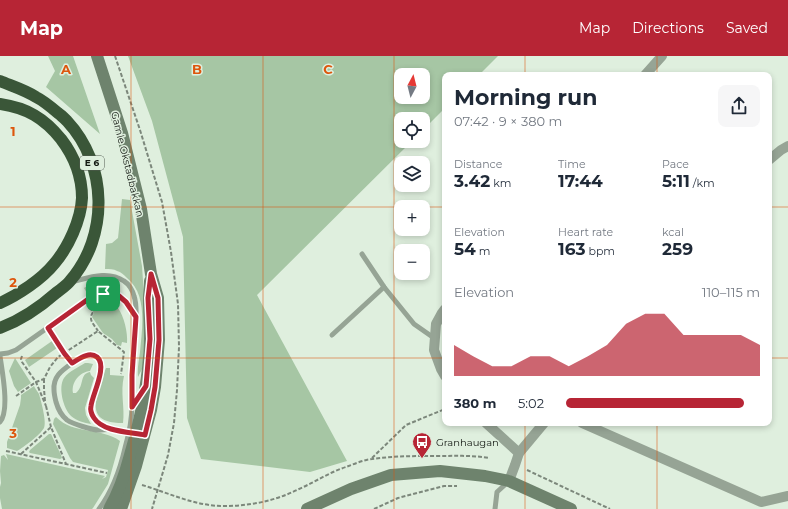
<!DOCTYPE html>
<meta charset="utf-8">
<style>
body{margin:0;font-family:Montserrat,sans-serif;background:#f6f6f7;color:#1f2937;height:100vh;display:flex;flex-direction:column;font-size:15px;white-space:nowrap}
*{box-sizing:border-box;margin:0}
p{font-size:13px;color:#747a83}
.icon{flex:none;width:22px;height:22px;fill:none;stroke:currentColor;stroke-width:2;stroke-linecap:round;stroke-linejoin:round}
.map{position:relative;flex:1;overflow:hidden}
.sheet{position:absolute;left:442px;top:16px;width:330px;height:354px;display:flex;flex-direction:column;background:#fff;border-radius:8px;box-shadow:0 2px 6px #0003}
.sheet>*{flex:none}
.needle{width:26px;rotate:7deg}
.fabs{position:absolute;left:394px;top:12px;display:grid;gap:8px}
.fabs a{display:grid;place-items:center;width:36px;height:36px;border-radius:8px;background:#fff;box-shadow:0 2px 6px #0003;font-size:20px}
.pin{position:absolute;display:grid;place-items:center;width:34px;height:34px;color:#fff;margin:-17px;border-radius:8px;box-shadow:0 2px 6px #0006}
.round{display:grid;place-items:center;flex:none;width:42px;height:42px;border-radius:8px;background:#f6f6f7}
.summary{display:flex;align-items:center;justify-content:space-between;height:68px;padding:0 12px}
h1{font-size:22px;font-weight:700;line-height:30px}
.metrics{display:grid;grid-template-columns:repeat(3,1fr);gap:6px;height:68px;padding:4px 12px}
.metrics div{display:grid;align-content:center}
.metrics b{font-size:17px;font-weight:700}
.metrics small{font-size:11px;font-weight:400}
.metrics p{font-size:11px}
.chart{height:112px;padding:8px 12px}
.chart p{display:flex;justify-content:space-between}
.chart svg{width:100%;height:72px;margin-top:4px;fill:#b72535;opacity:.7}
ul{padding:0 12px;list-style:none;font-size:13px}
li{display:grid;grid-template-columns:64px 48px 1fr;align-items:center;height:30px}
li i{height:10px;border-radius:5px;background:#b72535}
header{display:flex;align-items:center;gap:24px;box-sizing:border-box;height:56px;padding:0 20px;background:#b72535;color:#fff}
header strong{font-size:19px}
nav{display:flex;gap:22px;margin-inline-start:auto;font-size:14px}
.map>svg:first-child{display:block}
.green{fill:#a8c5a6}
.forest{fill:#a6c6a4;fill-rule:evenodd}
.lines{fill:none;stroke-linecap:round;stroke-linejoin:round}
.path{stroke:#7c877b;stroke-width:2;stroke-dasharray:4 2;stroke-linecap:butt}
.lane{stroke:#96a495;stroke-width:5}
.street{stroke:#96a495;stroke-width:10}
.secondary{stroke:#6e836d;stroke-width:12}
.highway{stroke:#3a5638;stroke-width:12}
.route-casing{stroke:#fff;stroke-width:8}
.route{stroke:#b72535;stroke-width:5}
.grid{fill:none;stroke:#dd560c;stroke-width:1;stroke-opacity:0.55}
.labels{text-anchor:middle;stroke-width:3;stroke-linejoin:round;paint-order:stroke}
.shield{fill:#dfefde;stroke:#50584f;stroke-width:1}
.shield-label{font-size:9px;font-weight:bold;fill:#131812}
.street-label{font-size:10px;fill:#131812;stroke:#dfefde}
.poi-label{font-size:10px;fill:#131812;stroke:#dfefde;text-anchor:start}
.grid-label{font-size:13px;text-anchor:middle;font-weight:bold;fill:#dd560c;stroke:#dfefde;stroke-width:3;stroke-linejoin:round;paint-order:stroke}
</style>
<header>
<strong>Map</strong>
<nav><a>Map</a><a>Directions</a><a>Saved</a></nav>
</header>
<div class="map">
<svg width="788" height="453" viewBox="0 0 788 453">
<rect width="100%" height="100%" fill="#dfefde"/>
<g class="green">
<path d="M122,143L130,144L142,210L145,254L143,311L138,321C137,313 139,304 140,296C142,273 148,239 127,222C124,219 121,216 117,215C114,213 109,213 105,213L106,188L112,187L118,182Z"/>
<path d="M104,224L112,226V230C102,230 96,233 88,239L84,232L96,225Z"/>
<path d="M107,245C110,247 116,249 118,252C124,260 128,277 127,287L122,286L121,290L117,289L112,283L103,277L92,261L94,257L89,249C93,244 101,245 107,245Z"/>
<path d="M52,285L57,292L29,311L25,304Z"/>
<path d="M15,302L31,327L18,336L14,330L9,315Z"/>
<path d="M85,307H88L93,308L90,315C80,316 71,326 73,337H76C85,329 79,318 90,316L91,319L94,322L85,352L86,359L91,368C84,367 77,365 71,360C63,352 58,331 64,322C69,315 79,311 85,307Z"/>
<path d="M106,312H110V319L124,320C120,336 125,352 123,367C97,367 91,357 99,333C101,326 103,319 106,312Z"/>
<path d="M34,330C35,332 37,335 39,338C41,345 47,366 44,372C40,379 24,391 17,395L7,392V386L20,349L21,342V339Z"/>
<path d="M56,361C74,379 101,371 120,385L108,428L93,452L92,453H2L0,442V431L1,427L0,415L1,400L4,399L8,404L6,398L105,420L102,423L106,421L108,414L73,406L70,402L53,368L54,363Z"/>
<path d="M49,378H51L61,399L62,402L60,403L30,397L29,396L30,394Z"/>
</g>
<g class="forest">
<path d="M48,0H73L100,78L46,31L55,15Z"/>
<path d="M128,0H498L479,19H445V52L423,74V63H401V85H412L257,239L347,405L310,416L201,403L187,362L183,181L152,65ZM401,19H423V41H401Z"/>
</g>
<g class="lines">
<g class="path">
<path d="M115,0L140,74L162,146L171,196L178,248L179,291L177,334L174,367L168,399L152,453"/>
<path d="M89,252L91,253L93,256C88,264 93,267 98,275"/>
<path d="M52,278L67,301"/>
<path d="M22,300L21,303L22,306L36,326L46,350"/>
<path d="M44,323V333L45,345"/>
<path d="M16,340L36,326L44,323L50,311L58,301L98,275L124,296L121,318"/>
<path d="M46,350L51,371"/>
<path d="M6,395L107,417"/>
<path d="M21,398L51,371L66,408"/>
<path d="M372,402L406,369L445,353"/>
<path d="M527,414L610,453"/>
<path d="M142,429C169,437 195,450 223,450C250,450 275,445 299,433C315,426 330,416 346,411C354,408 363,404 372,403C393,400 414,400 435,400C454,400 471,399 490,402"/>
<path d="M374,453L398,442L444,430H457"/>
</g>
<g class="lane">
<path d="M362,198L384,231L414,268L434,282"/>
<path d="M71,226C88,222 108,214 124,225C129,228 133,235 134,240C137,248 136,258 136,267C135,284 132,302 132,319C131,329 132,339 132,349C132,363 129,378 125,392C120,414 113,434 99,453"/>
<path d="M332,279L384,231"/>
<path d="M0,298L8,297L16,294L87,244C100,237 114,234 125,246C130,250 133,256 136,261"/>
<path d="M0,300C2,315 10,354 0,366"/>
<path d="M111,373C104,370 95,366 92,359C87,344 110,309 96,300C89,295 78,303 71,308C61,315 53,321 54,334C54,338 55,342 56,346C58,353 62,360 67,364C73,368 92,374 99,374C104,374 108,373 112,374C118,374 124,376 130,376"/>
<path d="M495,453L497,436L508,426"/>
</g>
<g class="street">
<path d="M645,19L662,0"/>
<path d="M769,104L781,94L788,90"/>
<path d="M445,253L442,257L436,268L434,294L441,313L445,320"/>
<path d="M486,367L519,397"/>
<path d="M582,367L761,446L788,440"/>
<path d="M509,425L515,409L519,397L544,367"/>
</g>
<g class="secondary">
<path d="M97,0L122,77L141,153L151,218L158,242L159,284L155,331L151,354L136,410L121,453"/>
<path d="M109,453C119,436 125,418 130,399C141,362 149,322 150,283C150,269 149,256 149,243C149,237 150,231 150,225"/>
<path d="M307,453L351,433L391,419L440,415L485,420L509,425L571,453"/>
</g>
<g class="highway">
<path d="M0,25C12,30 25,34 36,41C44,45 51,51 58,57C61,59 64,62 67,65C108,109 109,180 70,225C66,230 61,233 56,237C39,252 21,264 0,272"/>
<path d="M0,48C27,52 44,62 61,83C74,100 82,121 82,142C81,164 68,192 54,208C42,223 18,239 0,247"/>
</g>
</g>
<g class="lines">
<g class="route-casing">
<path id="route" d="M151,218L158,242L159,284L155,331L151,354L145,379C130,376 103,376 94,362C92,359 90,354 91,350C92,339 108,310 97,301C89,295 79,303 72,307L64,297L48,272L87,244L96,240L103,238H112L119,240L126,246L136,261L132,319V351L146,330L150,283L148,242Z"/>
</g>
<use href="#route" class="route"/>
</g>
<path class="grid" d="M131,0V453M263,0V453M394,0V453M525,0V19M657,0V19M0,151H401M401,151H423M423,151H445M769,151H788M0,302H445M769,302H788M525,367V453M657,367V453"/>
<defs>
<g id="bus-pin" transform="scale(1)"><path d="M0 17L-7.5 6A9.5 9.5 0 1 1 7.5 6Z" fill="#b72535" stroke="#dfefde"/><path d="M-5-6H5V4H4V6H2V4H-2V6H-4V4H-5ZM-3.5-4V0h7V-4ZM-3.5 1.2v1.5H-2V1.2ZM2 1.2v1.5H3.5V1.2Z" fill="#fff"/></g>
</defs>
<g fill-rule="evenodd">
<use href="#bus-pin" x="422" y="386"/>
</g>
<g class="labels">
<rect class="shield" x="80" y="100" width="24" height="14" rx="3"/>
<g class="shield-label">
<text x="92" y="110">E 6</text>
</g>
<g class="street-label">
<text transform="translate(128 108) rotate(76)" y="4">Gamle Okstadbakkan</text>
</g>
<g class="poi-label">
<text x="436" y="390">Granhaugan</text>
</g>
</g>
<g class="grid-label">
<text x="66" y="18">A</text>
<text x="197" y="18">B</text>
<text x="328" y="18">C</text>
<text x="13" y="80">1</text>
<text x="13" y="231">2</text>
<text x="13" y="382">3</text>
</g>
</svg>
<div class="fabs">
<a><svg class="needle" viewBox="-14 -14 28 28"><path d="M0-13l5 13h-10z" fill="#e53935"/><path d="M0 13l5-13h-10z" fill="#747a83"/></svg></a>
<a><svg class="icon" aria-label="locate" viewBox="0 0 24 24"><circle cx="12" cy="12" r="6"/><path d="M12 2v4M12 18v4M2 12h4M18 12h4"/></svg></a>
<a><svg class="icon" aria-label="layers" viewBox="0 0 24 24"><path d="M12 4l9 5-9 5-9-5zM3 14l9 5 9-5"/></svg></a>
<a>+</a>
<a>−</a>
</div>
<div class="pin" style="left:103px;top:238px;background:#1e9e55"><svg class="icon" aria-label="arrive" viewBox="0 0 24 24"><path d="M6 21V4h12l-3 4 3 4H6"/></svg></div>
<section class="sheet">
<div class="summary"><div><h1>Morning run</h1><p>07:42 · 9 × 380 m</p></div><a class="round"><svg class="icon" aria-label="share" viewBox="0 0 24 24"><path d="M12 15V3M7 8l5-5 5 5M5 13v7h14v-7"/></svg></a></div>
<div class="metrics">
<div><p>Distance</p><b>3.42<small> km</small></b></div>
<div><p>Time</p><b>17:44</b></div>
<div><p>Pace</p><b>5:11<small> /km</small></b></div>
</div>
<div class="metrics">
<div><p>Elevation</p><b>54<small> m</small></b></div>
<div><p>Heart rate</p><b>163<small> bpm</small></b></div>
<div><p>kcal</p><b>259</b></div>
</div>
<div class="chart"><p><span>Elevation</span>110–115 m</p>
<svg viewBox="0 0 160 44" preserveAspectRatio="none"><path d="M0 44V25L10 32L20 38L30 38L40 32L50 32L60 38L70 32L80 25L90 12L100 6L110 6L120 19L130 19L140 19L150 19L160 25V44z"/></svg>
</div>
<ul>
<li><b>380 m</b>5:02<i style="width:92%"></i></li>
</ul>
</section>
</div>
